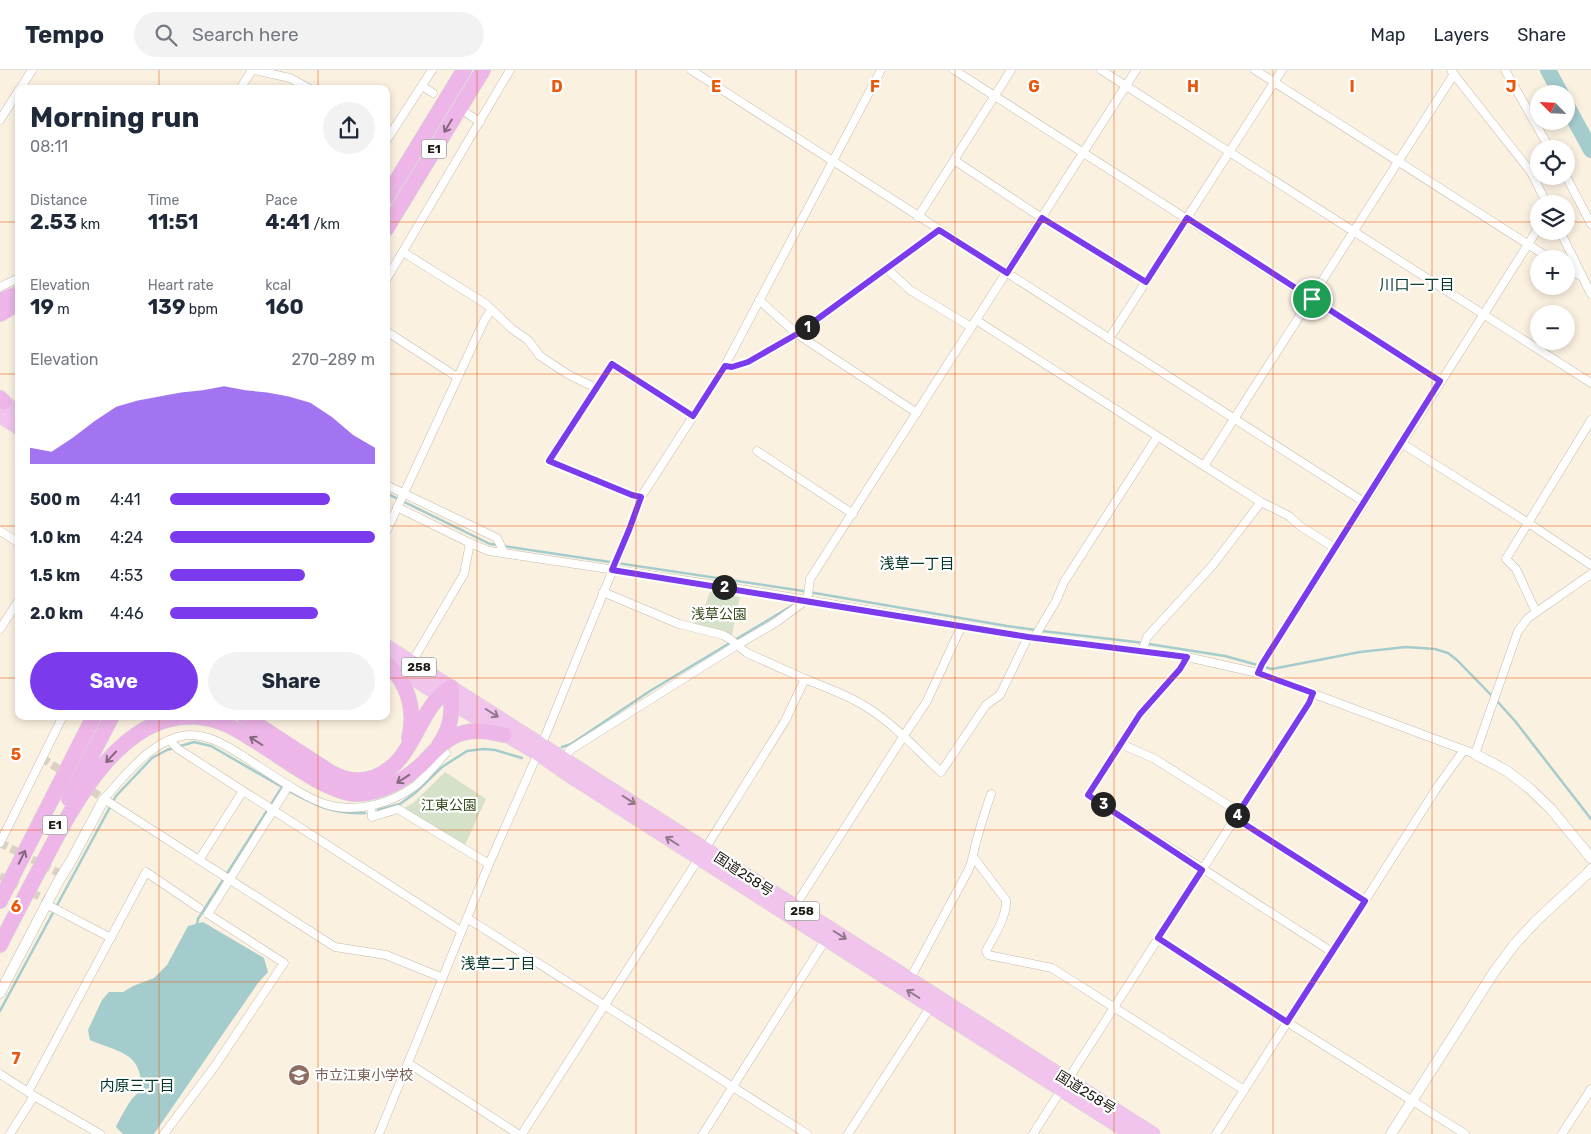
<!DOCTYPE html>
<meta charset="utf-8">
<style>
body{margin:0;font-family:Rubik,"Noto Sans JP",sans-serif;background:#f2f2f3;color:#1f2937;height:100vh;display:flex;flex-direction:column;font-size:19px;white-space:nowrap}
*{box-sizing:border-box;margin:0}
p{font-size:16px;color:#747a83}
.icon{flex:none;width:28px;height:28px;fill:none;stroke:currentColor;stroke-width:2;stroke-linecap:round;stroke-linejoin:round}
.map{position:relative;flex:1;overflow:hidden}
.details{position:absolute;left:15px;top:15px;width:375px;height:635px;display:flex;flex-direction:column;background:#fff;border-radius:10px;box-shadow:0 2px 8px #0003}
.details>*{flex:none}
.needle{width:32px;rotate:294deg}
.tools{position:absolute;left:1530px;top:15px;display:grid;gap:10px}
.tools a{display:grid;place-items:center;width:45px;height:45px;border-radius:50%;background:#fff;box-shadow:0 2px 8px #0003;font-size:25px}
.pin{position:absolute;display:grid;place-items:center;width:42px;height:42px;color:#fff;margin:-21px;border:2px solid #fff;border-radius:50%;box-shadow:0 1px 5px #0007}
.km{position:absolute;width:25px;height:25px;margin:-12px;border-radius:50%;background:#222;color:#fff;font-size:14px;line-height:25px;text-align:center}
.round{display:grid;place-items:center;flex:none;width:52px;height:52px;border-radius:26px;background:#f2f2f3}
.headline{display:flex;align-items:center;justify-content:space-between;height:85px;padding:0 15px}
h1{font-size:28px;font-weight:700;line-height:38px}
.stats{display:grid;grid-template-columns:repeat(3,1fr);gap:8px;height:85px;padding:5px 15px}
.stats div{display:grid;align-content:center}
.stats b{font-size:21px;font-weight:700}
.stats small{font-size:14px;font-weight:400}
.stats p{font-size:14px}
.chart{height:140px;padding:10px 15px}
.chart p{display:flex;justify-content:space-between}
.chart svg{width:100%;height:90px;margin-top:5px;fill:#7c3aed;opacity:.7}
.primary-button{display:flex;gap:10px;margin-top:auto;padding:10px 15px}
.primary-button a{flex:1;height:58px;border-radius:30px;background:#7c3aed;color:#fff;font-size:20px;font-weight:700;line-height:58px;text-align:center}
.primary-button a+a{background:#f2f2f3;color:#1f2937}
ul{padding:0 15px;list-style:none;font-size:16px}
li{display:grid;grid-template-columns:80px 60px 1fr;align-items:center;height:38px}
li i{height:12px;border-radius:6px;background:#7c3aed}
header{display:flex;align-items:center;gap:30px;box-sizing:border-box;height:70px;padding:0 25px;background:#fff;border-bottom:1px solid #e0e1e3}
header strong{font-size:24px}
nav{display:flex;gap:28px;margin-inline-start:auto;font-size:18px}
.search{width:350px;height:45px;background:#f2f2f3;display:flex;align-items:center;gap:12px;box-sizing:border-box;padding:0 18px;border-radius:28px;color:#747a83;font-size:19px}
.map>svg:first-child{display:block}
.green{fill:#d6e1ca}
.water{fill:#a5cccd}
.lines{fill:none;stroke-linecap:round;stroke-linejoin:round}
.stream{stroke:#a5cccd;stroke-width:2.5}
.river{stroke:#a5cccd;stroke-width:16}
.minor-tunnel{stroke:#dad1c2;stroke-width:8;stroke-dasharray:8 4;stroke-linecap:butt}
.minor-casing{stroke:#c5bbac;stroke-width:9}
.tertiary-casing{stroke:#c5bbac;stroke-width:11}
.trunk-casing{stroke:#d6d6d5;stroke-width:15}
.motorway-casing{stroke:#d6d6d5;stroke-width:16}
.minor{stroke:#fff;stroke-width:8}
.tertiary{stroke:#fff;stroke-width:10}
.trunk{stroke:#f0c4ec;stroke-width:14}
.motorway{stroke:#edb5e8;stroke-width:15}
.oneway{stroke:#86687e}
.oneway2{stroke:#92788b}
.route-casing{stroke:#fff;stroke-width:10}
.route{stroke:#7c3aed;stroke-width:6}
.grid{fill:none;stroke:#e8590c;stroke-width:1;stroke-opacity:0.55}
.labels{text-anchor:middle;stroke-width:4.5;stroke-linejoin:round;paint-order:stroke}
.shield{fill:#fff;stroke:#625f5b;stroke-width:1}
.shield-label{font-size:12px;font-weight:bold;fill:#1e1b15}
.park-label{font-size:14px;fill:#384a1e;stroke:#fff}
.street-label{font-size:14px;fill:#1e1b15;stroke:#fff}
.education-label{font-size:14px;fill:#785e54;stroke:#fff;text-anchor:start}
.neighbourhood-label{font-size:15px;fill:#013727;stroke:#fff}
.grid-label{font-size:16px;text-anchor:middle;font-weight:bold;fill:#e8590c;stroke:#fff;stroke-width:4.5;stroke-linejoin:round;paint-order:stroke}
</style>
<header>
<strong>Tempo</strong>
<div class="search"><svg class="icon" aria-label="search" viewBox="0 0 24 24"><circle cx="10" cy="10" r="6"/><path d="M15 15l6 6"/></svg>Search here</div>
<nav><a>Map</a><a>Layers</a><a>Share</a></nav>
</header>
<div class="map">
<svg width="1591" height="1064" viewBox="0 0 1591 1064">
<rect width="100%" height="100%" fill="#fbf1e1"/>
<g class="green">
<path d="M710,522L740,527L732,565L694,554L697,535L705,536Z"/>
<path d="M445,702L486,729L465,775L404,738L413,733Z"/>
</g>
<path class="water" d="M203,852L264,888L268,902L258,913L154,1064H123L116,1057C117,1054 128,1034 131,1030C133,1027 137,1025 138,1022C144,1011 139,994 129,987C120,980 101,975 90,970L88,960L102,930L109,922H123L133,916L154,908L167,895L188,856Z"/>
<g class="lines">
<g class="stream">
<path d="M386,423L490,474L498,475"/>
<path d="M503,476L797,520L1007,556L1036,560"/>
<path d="M1042,561L1136,572L1225,586L1272,599L1360,582L1406,577L1435,579L1448,583L1457,590L1492,626"/>
<path d="M1496,630L1515,651L1591,749"/>
<path d="M562,677L571,674L650,621L793,535"/>
<path d="M287,720C314,735 334,745 365,743"/>
<path d="M378,740L400,734L415,723L442,697L467,681L483,679L495,680L522,688"/>
<path d="M0,941L116,726L152,688L167,680L194,672L211,676L282,717L198,849L197,855"/>
</g>
<g class="river">
<path d="M1548,0L1561,24"/>
<path d="M1566,34L1591,80"/>
</g>
<g class="minor-tunnel">
<path d="M42,688L104,729"/>
<path d="M0,773L63,805"/>
<path d="M0,806L48,831"/>
</g>
<g class="minor-casing">
<g id="minor">
<path d="M254,0L290,8L310,19"/>
<path d="M691,0L1364,432"/>
<path d="M954,0L1440,311"/>
<path d="M1101,0L1591,313"/>
<path d="M1255,0L1551,189"/>
<path d="M1505,0L1550,79"/>
<path d="M1452,2L1531,102L1547,134"/>
<path d="M422,16L433,23"/>
<path d="M20,19L32,0"/>
<path d="M240,19L252,0"/>
<path d="M468,44L480,52"/>
<path d="M0,50L19,20"/>
<path d="M386,71L432,0"/>
<path d="M954,90L1042,148L1146,212"/>
<path d="M1566,106L1591,154"/>
<path d="M918,147L1011,0"/>
<path d="M1560,161L1591,224"/>
<path d="M403,182L486,234L512,259L528,270L540,286L569,305L596,318L612,295L693,346"/>
<path d="M886,198L910,220L971,257"/>
<path d="M1566,199L1581,206"/>
<path d="M386,210L510,0"/>
<path d="M0,217L19,208"/>
<path d="M759,230L797,264L917,343"/>
<path d="M976,250L1204,396L1261,432L1289,446L1300,456L1335,478"/>
<path d="M386,261L457,307"/>
<path d="M1109,269L1282,0"/>
<path d="M725,296L732,297L748,292L797,264L939,160"/>
<path d="M596,318L549,391L632,425L641,427"/>
<path d="M1401,373L1527,452L1591,495"/>
<path d="M757,381L853,444"/>
<path d="M1204,396L1454,4"/>
<path d="M386,415L497,468L504,483"/>
<path d="M397,437L470,473L489,481L722,516L1034,568L1187,587L1258,603L1475,684L1518,561L1528,548L1591,504"/>
<path d="M0,461L19,473"/>
<path d="M386,462L484,251L491,240"/>
<path d="M603,522L679,554L723,565L730,569L747,583L805,609L785,651L705,779"/>
<path d="M1536,542L1516,499L1506,489L1591,350"/>
<path d="M0,559L19,530"/>
<path d="M1034,568L1056,531L1064,512L1157,367"/>
<path d="M1142,581L1147,567L1212,496L1261,432"/>
<path d="M1187,587L1180,599L1140,644L1121,674L1155,689L1239,742"/>
<path d="M412,592L464,504L470,473"/>
<path d="M1258,603L1262,594L1539,157"/>
<path d="M805,609C827,618 850,626 871,640C897,657 918,681 941,702L986,635L1000,625L1028,567"/>
<path d="M170,671L178,679L461,861"/>
<path d="M1121,674L1088,725L1332,882"/>
<path d="M564,689L570,680L737,575L775,553L805,531L808,525L810,509L1136,0"/>
<path d="M371,736L372,747L398,739L489,794"/>
<path d="M1235,748L1365,831"/>
<path d="M0,773L63,646"/>
<path d="M974,788L1006,830C1007,847 994,866 986,881L988,885L1052,898L1244,1020"/>
<path d="M199,790L243,721"/>
<path d="M46,834L111,868"/>
<path d="M795,836L903,667L927,631L961,557"/>
<path d="M467,848L807,1064"/>
<path d="M1158,868L1287,952L1465,1064"/>
<path d="M443,908L386,885L335,877L104,729C125,705 155,666 190,665C211,665 229,677 246,688C268,702 308,731 332,736C361,742 391,733 415,716C426,707 436,693 446,683"/>
<path d="M910,909L969,799C973,789 974,779 977,769C981,754 986,739 991,724"/>
<path d="M408,993L518,1064"/>
<path d="M0,1004L34,1026L100,1064"/>
<path d="M28,1022L146,802L199,838"/>
<path d="M10,1064L34,1026"/>
<path d="M164,1064L215,996L284,893L208,844L289,715"/>
<path d="M379,1064L489,794L542,674L629,460L641,427L721,303L881,0"/>
<path d="M522,1064L699,788"/>
<path d="M703,1064L826,869"/>
<path d="M848,1064L931,936"/>
<path d="M1033,1064L1309,633L1313,623"/>
<path d="M1216,1064L1438,716L1464,680"/>
<path d="M1562,1064L1591,1019"/>
</g>
</g>
<g class="tertiary-casing">
<g id="tertiary">
<path d="M1475,684L1507,701L1529,718L1551,739L1591,788"/>
<path d="M0,923L58,812L71,791L104,729"/>
<path d="M1391,1064L1494,902L1514,875L1536,851L1587,804L1591,799"/>
</g>
</g>
<g class="trunk-casing">
<g id="trunk">
<path d="M0,330L19,342"/>
<path d="M0,346L19,358"/>
<path d="M386,576L1153,1064"/>
<path d="M389,593L452,633L537,683L575,709L1131,1064"/>
</g>
</g>
<g class="motorway-casing">
<g id="motorway">
<path d="M386,128L464,0"/>
<path d="M386,159L483,0"/>
<path d="M0,231L19,223"/>
<path d="M0,244L19,233"/>
<path d="M0,328L4,332"/>
<path d="M386,593C408,612 416,640 409,668"/>
<path d="M244,646L330,702C345,710 358,713 375,707C416,691 416,639 451,617C452,639 453,656 439,675"/>
<path d="M69,729L112,646"/>
<path d="M0,831L94,646"/>
<path d="M0,875C15,845 31,815 47,785C76,730 123,641 197,647C217,648 235,658 252,669C280,685 327,724 358,724C382,723 405,710 422,694C434,682 446,667 463,663C477,659 491,662 504,665"/>
</g>
</g>
<use href="#minor" class="minor"/>
<use href="#tertiary" class="tertiary"/>
<use href="#trunk" class="trunk"/>
<use href="#motorway" class="motorway"/>
</g>
<defs><path id="oneway-shaft" d="M-6 0H5M1.5-3L5.5 0L1.5 3" fill="none" stroke-width="1.6" stroke-linecap="round" stroke-linejoin="round" transform="scale(1.25)"/></defs>
<g class="oneway">
<use href="#oneway-shaft" transform="translate(448 56) rotate(121)"/>
<use href="#oneway-shaft" transform="translate(256 671) rotate(-148)"/>
<use href="#oneway-shaft" transform="translate(111 687) rotate(133)"/>
<use href="#oneway-shaft" transform="translate(403 709) rotate(147)"/>
<use href="#oneway-shaft" transform="translate(22 787) rotate(-64)"/>
</g>
<g class="oneway2">
<use href="#oneway-shaft" transform="translate(492 643) rotate(32)"/>
<use href="#oneway-shaft" transform="translate(629 730) rotate(33)"/>
<use href="#oneway-shaft" transform="translate(672 771) rotate(-148)"/>
<use href="#oneway-shaft" transform="translate(840 865) rotate(32)"/>
<use href="#oneway-shaft" transform="translate(913 924) rotate(-148)"/>
</g>
<g class="lines">
<g class="route-casing">
<path id="route" d="M1042,148L1146,212L1187,148L1440,311L1262,594L1258,603L1313,623L1309,633L1235,748L1365,831L1287,952L1158,868L1202,800L1088,725L1140,644L1180,599L1187,587L1028,567L612,500L629,460L641,427L632,425L549,391L612,294L693,346L725,296L732,297L748,292L797,264L939,160L1007,203Z"/>
</g>
<use href="#route" class="route"/>
</g>
<path class="grid" d="M159,0V19M318,0V19M477,0V1064M636,0V1064M796,0V1064M955,0V1064M1114,0V1064M1273,0V1064M1432,0V1064M0,152H19M386,152H1539M1566,152H1591M0,304H19M386,304H1591M0,456H19M386,456H1591M0,608H19M386,608H1591M159,646V1064M318,646V1064M0,760H1591M0,912H1591"/>
<defs>
<g id="school-disc" transform="scale(1.125)"><circle r="9.5" fill="#8d6e63" stroke="#fff"/><path d="M0-5L7-2L0 1L-7-2ZM-4 1L0 2.5L4 1V4Q0 6-4 4Z" fill="#fff"/></g>
</defs>
<g fill-rule="evenodd">
<use href="#school-disc" x="299" y="1005"/>
</g>
<g class="labels">
<g class="shield">
<rect x="421.5" y="69.5" width="25" height="19" rx="4"/>
<rect x="401.5" y="587.5" width="35" height="19" rx="4"/>
<rect x="42.5" y="745.5" width="25" height="19" rx="4"/>
<rect x="784.5" y="831.5" width="35" height="19" rx="4"/>
</g>
<g class="shield-label">
<text x="434" y="83">E1</text>
<text x="419" y="601">258</text>
<text x="55" y="759">E1</text>
<text x="802" y="845">258</text>
</g>
<g class="park-label">
<text x="719" y="549">浅草公園</text>
<text x="449" y="740">江東公園</text>
</g>
<g class="street-label">
<text transform="translate(744 804) rotate(33)" y="5">国道258号</text>
<text transform="translate(1086 1022) rotate(32)" y="5">国道258号</text>
</g>
<g class="education-label">
<text x="315" y="1010">市立江東小学校</text>
</g>
<g class="neighbourhood-label">
<text x="1417" y="220">川口一丁目</text>
<text x="917" y="499">浅草一丁目</text>
<text x="498" y="899">浅草二丁目</text>
<text x="137" y="1021">内原三丁目</text>
</g>
</g>
<g class="grid-label">
<text x="557" y="22">D</text>
<text x="716" y="22">E</text>
<text x="875" y="22">F</text>
<text x="1034" y="22">G</text>
<text x="1193" y="22">H</text>
<text x="1352" y="22">I</text>
<text x="1511" y="22">J</text>
<text x="16" y="690">5</text>
<text x="16" y="842">6</text>
<text x="16" y="994">7</text>
</g>
</svg>
<div class="tools">
<a><svg class="needle" viewBox="-14 -14 28 28"><path d="M0-13l5 13h-10z" fill="#e53935"/><path d="M0 13l5-13h-10z" fill="#747a83"/></svg></a>
<a><svg class="icon" aria-label="locate" viewBox="0 0 24 24"><circle cx="12" cy="12" r="6"/><path d="M12 2v4M12 18v4M2 12h4M18 12h4"/></svg></a>
<a><svg class="icon" aria-label="layers" viewBox="0 0 24 24"><path d="M12 4l9 5-9 5-9-5zM3 14l9 5 9-5"/></svg></a>
<a>+</a>
<a>−</a>
</div>
<div class="pin" style="left:1312px;top:229px;background:#1e9e55"><svg class="icon" aria-label="arrive" viewBox="0 0 24 24"><path d="M6 21V4h12l-3 4 3 4H6"/></svg></div>
<b class="km" style="left:807px;top:257px">1</b>
<b class="km" style="left:724px;top:517px">2</b>
<b class="km" style="left:1103px;top:734px">3</b>
<b class="km" style="left:1237px;top:745px">4</b>
<section class="details">
<div class="headline"><div><h1>Morning run</h1><p>08:11</p></div><a class="round"><svg class="icon" aria-label="share" viewBox="0 0 24 24"><path d="M12 15V3M7 8l5-5 5 5M5 13v7h14v-7"/></svg></a></div>
<div class="stats">
<div><p>Distance</p><b>2.53<small> km</small></b></div>
<div><p>Time</p><b>11:51</b></div>
<div><p>Pace</p><b>4:41<small> /km</small></b></div>
</div>
<div class="stats">
<div><p>Elevation</p><b>19<small> m</small></b></div>
<div><p>Heart rate</p><b>139<small> bpm</small></b></div>
<div><p>kcal</p><b>160</b></div>
</div>
<div class="chart"><p><span>Elevation</span>270–289 m</p>
<svg viewBox="0 0 160 44" preserveAspectRatio="none"><path d="M0 44V36L10 38L20 31L30 23L40 16L50 13L60 11L70 9L80 8L90 6L100 8L110 9L120 11L130 14L140 21L150 30L160 36V44z"/></svg>
</div>
<ul>
<li><b>500 m</b>4:41<i style="width:78%"></i></li>
<li><b>1.0 km</b>4:24<i style="width:100%"></i></li>
<li><b>1.5 km</b>4:53<i style="width:66%"></i></li>
<li><b>2.0 km</b>4:46<i style="width:72%"></i></li>
</ul>
<div class="primary-button"><a>Save</a><a>Share</a></div>
</section>
</div>
